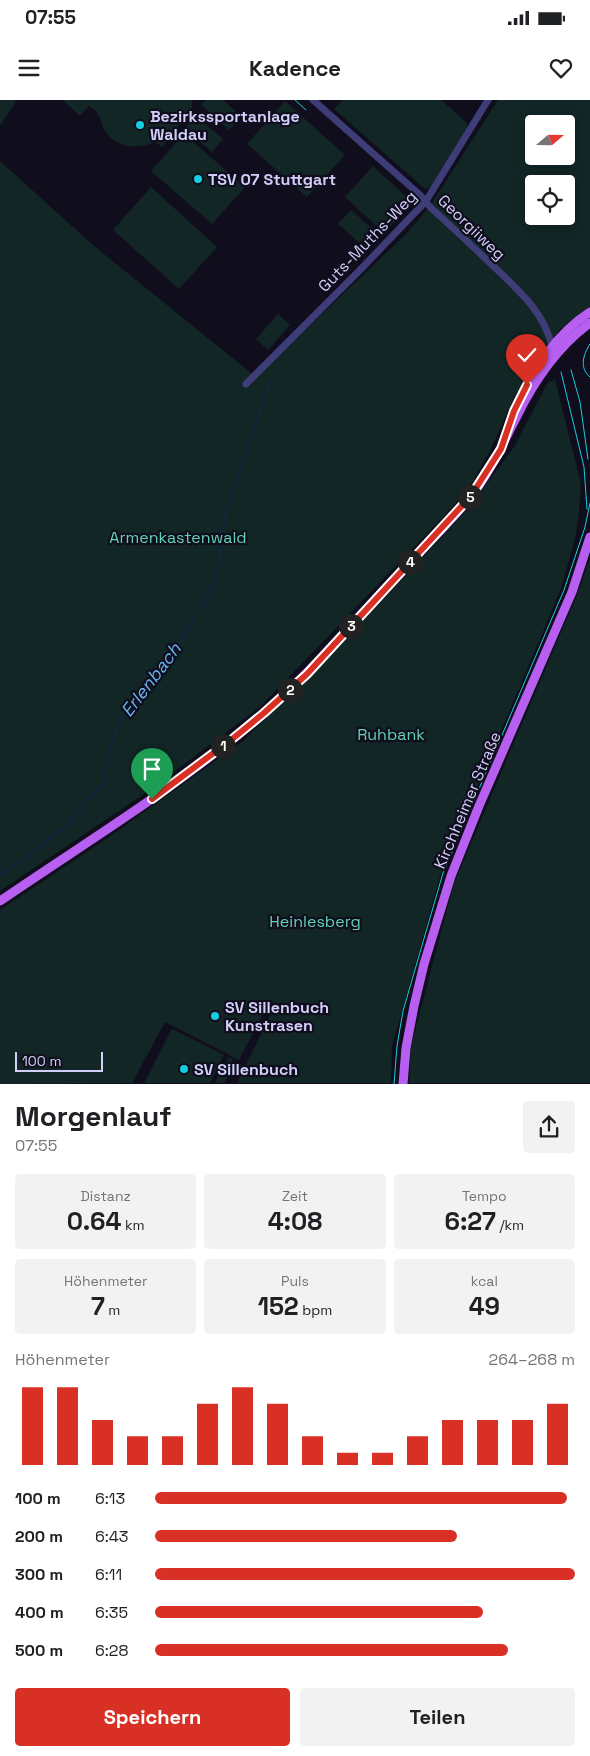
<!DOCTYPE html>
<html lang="de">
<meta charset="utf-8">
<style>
body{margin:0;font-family:"Space Grotesk",sans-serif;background:#f2f2f2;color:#202124;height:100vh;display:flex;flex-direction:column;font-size:19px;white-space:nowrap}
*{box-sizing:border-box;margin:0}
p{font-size:16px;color:#757577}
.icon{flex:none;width:28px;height:28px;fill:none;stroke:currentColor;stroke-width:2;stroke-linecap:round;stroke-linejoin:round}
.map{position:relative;height:984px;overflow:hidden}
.details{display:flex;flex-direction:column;background:#fff;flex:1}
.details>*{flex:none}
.needle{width:32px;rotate:70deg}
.buttons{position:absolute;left:525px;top:15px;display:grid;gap:10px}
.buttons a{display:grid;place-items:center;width:50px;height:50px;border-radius:5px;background:#fff;box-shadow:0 2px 12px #0003;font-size:25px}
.scale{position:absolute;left:15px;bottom:12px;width:88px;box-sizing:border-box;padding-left:5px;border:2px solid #d2cefa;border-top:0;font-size:14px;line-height:18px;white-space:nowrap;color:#d2cefa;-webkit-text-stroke:4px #100e1d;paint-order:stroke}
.pin{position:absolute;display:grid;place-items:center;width:42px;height:42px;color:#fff;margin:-51px -21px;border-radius:50% 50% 50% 0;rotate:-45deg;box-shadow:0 0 5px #0007}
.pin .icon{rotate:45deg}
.km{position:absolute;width:25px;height:25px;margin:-12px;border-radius:50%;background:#222;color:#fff;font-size:14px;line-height:25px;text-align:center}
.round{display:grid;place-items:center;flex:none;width:52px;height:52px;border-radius:5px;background:#f2f2f2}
.overview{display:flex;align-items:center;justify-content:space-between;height:85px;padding:0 15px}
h1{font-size:28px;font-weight:700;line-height:38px}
.stats{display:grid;grid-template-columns:repeat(3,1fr);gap:8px;height:85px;padding:5px 15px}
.stats div{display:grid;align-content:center;border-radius:5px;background:#f2f2f2;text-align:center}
.stats b{font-size:25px;font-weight:700}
.stats small{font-size:14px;font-weight:400}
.stats p{font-size:14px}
.chart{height:140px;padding:10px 15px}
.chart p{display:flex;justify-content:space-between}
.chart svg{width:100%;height:90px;margin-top:5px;stroke:#d93025;stroke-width:6}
.action{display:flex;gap:10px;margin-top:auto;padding:10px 15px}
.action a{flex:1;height:58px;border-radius:5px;background:#d93025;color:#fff;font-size:20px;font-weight:700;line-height:58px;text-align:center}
.action a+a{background:#f2f2f2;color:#202124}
ul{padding:0 15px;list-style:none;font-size:16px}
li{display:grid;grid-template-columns:80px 60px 1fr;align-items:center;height:38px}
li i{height:12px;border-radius:6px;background:#d93025}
.status{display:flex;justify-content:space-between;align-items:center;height:35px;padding:0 25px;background:#fff;direction:ltr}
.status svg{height:14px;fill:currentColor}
header{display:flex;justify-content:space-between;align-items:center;height:65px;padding:0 15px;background:#fff;font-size:22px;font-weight:700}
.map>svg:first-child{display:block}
.green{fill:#112625;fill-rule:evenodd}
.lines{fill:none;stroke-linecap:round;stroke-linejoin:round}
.stream{stroke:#122641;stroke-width:2}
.minor{stroke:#3e3d77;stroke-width:7}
.major{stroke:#b75ff0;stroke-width:9}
.tram{stroke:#15cfdf;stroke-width:1}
.route-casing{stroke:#fff;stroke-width:10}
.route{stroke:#d93025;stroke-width:6}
.poi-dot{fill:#15cfdf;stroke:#100e1d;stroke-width:2}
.labels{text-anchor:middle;stroke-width:4.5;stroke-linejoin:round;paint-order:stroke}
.poi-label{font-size:16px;font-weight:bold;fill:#d2cefa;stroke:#100e1d;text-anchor:start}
.street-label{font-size:16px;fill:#d2cefa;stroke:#100e1d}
.park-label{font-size:16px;fill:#62d2b4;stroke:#100e1d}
.water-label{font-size:18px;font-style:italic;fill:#66b3f0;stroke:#100e1d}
</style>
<div class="status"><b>07:55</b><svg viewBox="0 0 49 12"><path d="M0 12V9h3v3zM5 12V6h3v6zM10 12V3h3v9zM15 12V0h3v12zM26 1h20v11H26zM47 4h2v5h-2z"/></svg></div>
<header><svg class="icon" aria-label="menu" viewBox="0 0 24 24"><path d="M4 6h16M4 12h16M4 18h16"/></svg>Kadence<svg class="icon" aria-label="heart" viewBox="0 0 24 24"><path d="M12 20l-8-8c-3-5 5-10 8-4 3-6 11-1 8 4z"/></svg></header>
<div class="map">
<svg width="590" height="984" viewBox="0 0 590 984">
<rect width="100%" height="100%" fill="#100e1d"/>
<g class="green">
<path d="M0,0H17L0,26Z"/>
<path d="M63,0H192V8L162,47L155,42C137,50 115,48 104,29C101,24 101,18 98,14C97,11 92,8 89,6L80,16Z"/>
<path d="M206,0H223L241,16L229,30L201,5Z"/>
<path d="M343,0H441L467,23V27L431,87L425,89L334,9Z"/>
<path d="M498,0H590V206L560,229L545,250L514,298L490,351L470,386L445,415L260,607L150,690L0,791V61L94,146L256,277L406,134L430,106ZM534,24H566V56H534ZM534,84H566V116H534Z"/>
<path d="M285,1L345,55L307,97L247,44Z"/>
<path d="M195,16L223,39L212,52L184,29Z"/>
<path d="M184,34L245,87L212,124L151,71Z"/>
<path d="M373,66L412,102L384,133L345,97Z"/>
<path d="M151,87L217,147L179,189L113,130Z"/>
<path d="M351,110L377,133L364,147L338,124Z"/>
<path d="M278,214L290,225L268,250L256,239Z"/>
<path d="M555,280L581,384L579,413L575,439L561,489L441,773L392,946L391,983H237L271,913L265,910L239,960L165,922L132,983L0,984V810L112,735L243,641L355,530L469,408L514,347L548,282Z"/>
<path d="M590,458V983H409L411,946L454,783L577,495Z"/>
<path d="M172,929L224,955L210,983H144Z"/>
<path d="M229,957L233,959L224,975L228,977L224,983H215Z"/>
</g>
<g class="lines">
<g class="stream">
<path d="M200,510L216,481L225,414L270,282"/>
<path d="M0,774L24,759L73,721L90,696L106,682L105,667L120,619L179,545L195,517"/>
</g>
<g class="minor">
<path d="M313,0L420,95L431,108C450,125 469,143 488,161C513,185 545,211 552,247"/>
<path d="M246,284L360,170L426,101L488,0"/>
</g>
<g class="major">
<path d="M517,305C534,269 556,234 590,212"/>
<path d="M0,801C89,740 182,684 264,613C306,577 343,534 381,493C410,461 442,431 470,398C489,374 502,345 516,318C534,281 557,247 590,223"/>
<path d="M403,984L406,948L414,906L424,864L451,776L479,706L572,492L590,437"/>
</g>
<g class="tram">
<path d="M295,0L306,10"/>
<path d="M590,244C583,255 579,268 590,277"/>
<path d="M571,270L580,302L588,359"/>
<path d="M561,272L584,367L587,409"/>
<path d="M394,984L397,946L403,911L443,773L564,490L585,427L590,403"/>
</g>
</g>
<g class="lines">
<g class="route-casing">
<path id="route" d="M152,699L231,640L264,613L307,574L471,396L501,349L514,311L527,285"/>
</g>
<use href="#route" class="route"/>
</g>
<g class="poi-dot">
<circle cx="140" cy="25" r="5"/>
<circle cx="198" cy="79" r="5"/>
<circle cx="215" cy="916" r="5"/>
<circle cx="184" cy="969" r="5"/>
</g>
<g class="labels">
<g class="poi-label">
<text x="150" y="22">Bezirkssportanlage<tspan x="150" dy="18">Waldau</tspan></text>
<text x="208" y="85">TSV 07 Stuttgart</text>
<text x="225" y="913">SV Sillenbuch<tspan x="225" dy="18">Kunstrasen</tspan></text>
<text x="194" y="975">SV Sillenbuch</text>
</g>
<g class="street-label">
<text transform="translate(472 127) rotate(44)" y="6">Georgiiweg</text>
<text transform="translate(367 141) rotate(-46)" y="6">Guts-Muths-Weg</text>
<text transform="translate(467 700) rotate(-67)" y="6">Kirchheimer Straße</text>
</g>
<g class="park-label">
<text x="178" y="443">Armenkastenwald</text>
<text x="391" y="640">Ruhbank</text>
<text x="315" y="827">Heinlesberg</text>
</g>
<g class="water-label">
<text transform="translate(151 580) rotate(-53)" y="6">Erlenbach</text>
</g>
</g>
</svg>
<div class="buttons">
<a><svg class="needle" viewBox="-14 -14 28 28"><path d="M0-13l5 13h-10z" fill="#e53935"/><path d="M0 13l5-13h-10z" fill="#757577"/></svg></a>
<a><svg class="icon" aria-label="locate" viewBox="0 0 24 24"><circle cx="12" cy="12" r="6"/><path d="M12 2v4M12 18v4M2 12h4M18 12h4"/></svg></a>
</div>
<div class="scale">100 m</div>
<div class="pin" style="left:152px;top:699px;background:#1e9e55"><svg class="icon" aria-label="arrive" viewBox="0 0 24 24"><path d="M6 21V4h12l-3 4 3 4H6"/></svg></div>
<div class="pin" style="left:527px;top:285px;background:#d93025"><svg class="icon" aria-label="check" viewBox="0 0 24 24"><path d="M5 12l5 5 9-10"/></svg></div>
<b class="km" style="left:223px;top:646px">1</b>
<b class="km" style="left:290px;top:590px">2</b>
<b class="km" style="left:351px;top:526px">3</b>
<b class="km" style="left:410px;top:462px">4</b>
<b class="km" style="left:470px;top:397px">5</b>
</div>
<section class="details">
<div class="overview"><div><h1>Morgenlauf</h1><p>07:55</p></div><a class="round"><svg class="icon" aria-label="share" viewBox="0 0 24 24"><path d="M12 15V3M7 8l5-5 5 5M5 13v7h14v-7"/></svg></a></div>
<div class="stats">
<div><p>Distanz</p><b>0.64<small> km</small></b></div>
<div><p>Zeit</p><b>4:08</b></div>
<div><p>Tempo</p><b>6:27<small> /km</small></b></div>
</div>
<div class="stats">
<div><p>Höhenmeter</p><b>7<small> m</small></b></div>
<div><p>Puls</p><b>152<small> bpm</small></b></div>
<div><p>kcal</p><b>49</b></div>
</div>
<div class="chart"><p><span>Höhenmeter</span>264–268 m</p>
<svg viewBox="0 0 160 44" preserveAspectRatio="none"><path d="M5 44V6M15 44V6M25 44V22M35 44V30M45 44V30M55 44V14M65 44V6M75 44V14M85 44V30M95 44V38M105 44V38M115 44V30M125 44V22M135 44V22M145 44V22M155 44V14"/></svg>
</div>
<ul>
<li><b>100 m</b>6:13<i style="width:98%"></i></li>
<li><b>200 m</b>6:43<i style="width:72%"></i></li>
<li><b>300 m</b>6:11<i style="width:100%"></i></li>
<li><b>400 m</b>6:35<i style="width:78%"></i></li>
<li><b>500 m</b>6:28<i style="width:84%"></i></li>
</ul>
<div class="action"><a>Speichern</a><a>Teilen</a></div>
</section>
